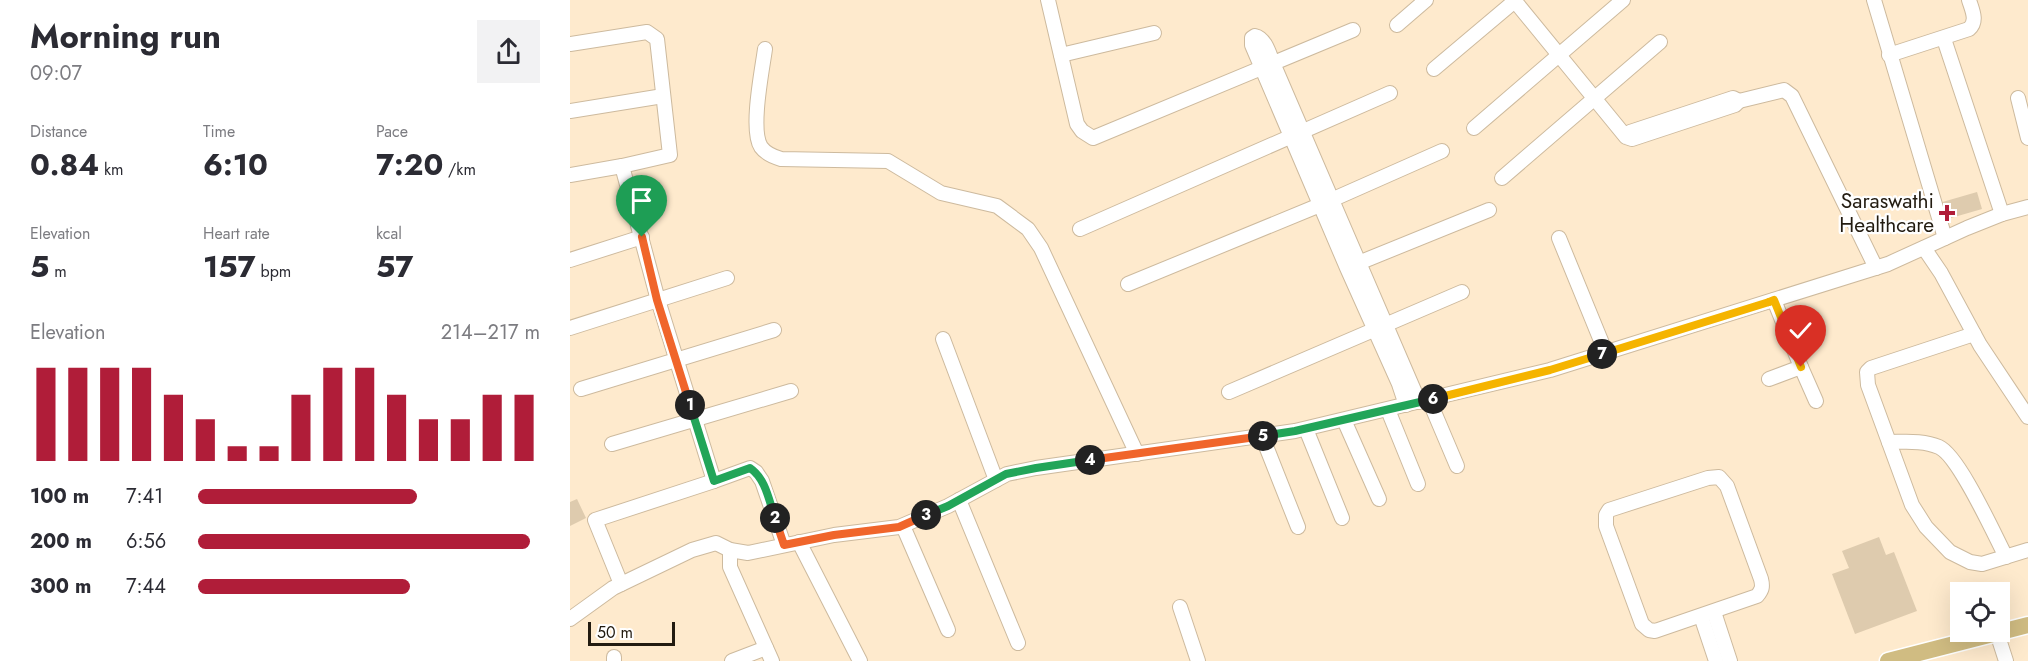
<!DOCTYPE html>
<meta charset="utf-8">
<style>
body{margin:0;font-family:Jost,sans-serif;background:#f2f2f3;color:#2b2b33;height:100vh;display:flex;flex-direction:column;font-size:22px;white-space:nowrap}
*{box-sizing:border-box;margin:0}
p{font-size:20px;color:#7c7c81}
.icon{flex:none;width:33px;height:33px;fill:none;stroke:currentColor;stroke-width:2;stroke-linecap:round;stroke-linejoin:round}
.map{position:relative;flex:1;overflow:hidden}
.sheet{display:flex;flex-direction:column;background:#fff;width:570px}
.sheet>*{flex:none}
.buttons{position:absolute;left:1380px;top:582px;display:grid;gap:12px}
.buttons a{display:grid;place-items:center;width:60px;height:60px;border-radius:0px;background:#fff;box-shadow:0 6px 24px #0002;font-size:30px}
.scale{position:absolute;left:18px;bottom:15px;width:87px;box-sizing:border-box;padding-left:6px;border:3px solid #221b10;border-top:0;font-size:16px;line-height:21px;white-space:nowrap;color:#221b10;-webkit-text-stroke:4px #fff;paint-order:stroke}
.pin{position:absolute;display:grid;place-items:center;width:51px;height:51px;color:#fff;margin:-62px -26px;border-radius:50% 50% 50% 0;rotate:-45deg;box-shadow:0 0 6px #0007}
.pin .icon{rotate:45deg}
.km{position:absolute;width:30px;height:30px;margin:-15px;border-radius:50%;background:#222;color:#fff;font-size:16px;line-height:30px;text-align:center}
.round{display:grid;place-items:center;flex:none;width:63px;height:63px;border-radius:0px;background:#f2f2f3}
.head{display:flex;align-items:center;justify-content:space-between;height:102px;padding:0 30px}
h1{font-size:33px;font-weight:700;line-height:45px}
.stats{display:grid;grid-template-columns:repeat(3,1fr);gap:9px;height:102px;padding:6px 30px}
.stats div{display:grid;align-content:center}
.stats b{font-size:30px;font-weight:700}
.stats small{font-size:16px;font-weight:400}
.stats p{font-size:16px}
.chart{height:168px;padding:12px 30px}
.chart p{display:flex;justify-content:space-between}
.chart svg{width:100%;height:108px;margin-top:6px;stroke:#b01d39;stroke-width:6}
ul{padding:0 30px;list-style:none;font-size:20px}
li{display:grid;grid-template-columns:96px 72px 1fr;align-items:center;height:45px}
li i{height:15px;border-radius:8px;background:#b01d39}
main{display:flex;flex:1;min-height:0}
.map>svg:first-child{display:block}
.building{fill:#decbae}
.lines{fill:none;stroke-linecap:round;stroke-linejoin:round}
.minor-casing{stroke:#cdba9e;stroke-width:16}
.major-casing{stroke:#fff;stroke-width:19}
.minor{stroke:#fff;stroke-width:14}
.major{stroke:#d0bc82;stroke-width:16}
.split-1-casing{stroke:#fff;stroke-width:12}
.split-2-casing{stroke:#fff;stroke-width:12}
.split-3-casing{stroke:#fff;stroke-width:12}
.split-4-casing{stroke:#fff;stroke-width:12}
.split-5-casing{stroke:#fff;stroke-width:12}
.split-6-casing{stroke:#fff;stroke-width:12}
.split-7-casing{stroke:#fff;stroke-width:12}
.split-8-casing{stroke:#fff;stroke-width:12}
.split-9-casing{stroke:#fff;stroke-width:12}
.split-1{stroke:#f0652b;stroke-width:8}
.split-2{stroke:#22a559;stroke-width:8}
.split-3{stroke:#f0652b;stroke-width:8}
.split-4{stroke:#22a559;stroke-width:8}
.split-5{stroke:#f0652b;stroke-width:8}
.split-6{stroke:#22a559;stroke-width:8}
.split-7{stroke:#f5b400;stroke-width:8}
.split-8{stroke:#f5b400;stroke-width:8}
.split-9{stroke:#f5b400;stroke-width:8}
.poi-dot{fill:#b01d39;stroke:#fff;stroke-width:2}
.labels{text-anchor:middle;stroke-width:4.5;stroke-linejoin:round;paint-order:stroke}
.poi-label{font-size:21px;fill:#221b10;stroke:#fff;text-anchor:end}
</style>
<main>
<section class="sheet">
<div class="head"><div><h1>Morning run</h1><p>09:07</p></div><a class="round"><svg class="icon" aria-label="share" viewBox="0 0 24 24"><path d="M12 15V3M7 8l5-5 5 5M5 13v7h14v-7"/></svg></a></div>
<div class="stats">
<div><p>Distance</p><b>0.84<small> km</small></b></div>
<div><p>Time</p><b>6:10</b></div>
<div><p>Pace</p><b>7:20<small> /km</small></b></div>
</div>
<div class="stats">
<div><p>Elevation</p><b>5<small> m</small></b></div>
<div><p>Heart rate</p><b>157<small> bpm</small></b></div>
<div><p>kcal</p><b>57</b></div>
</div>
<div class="chart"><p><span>Elevation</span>214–217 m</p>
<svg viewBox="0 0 160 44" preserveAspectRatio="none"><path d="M5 44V6M15 44V6M25 44V6M35 44V6M45 44V17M55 44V27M65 44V38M75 44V38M85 44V17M95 44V6M105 44V6M115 44V17M125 44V27M135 44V27M145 44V17M155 44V17"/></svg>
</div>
<ul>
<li><b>100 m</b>7:41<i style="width:64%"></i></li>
<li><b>200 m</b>6:56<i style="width:97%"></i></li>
<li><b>300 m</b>7:44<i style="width:62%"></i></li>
</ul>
</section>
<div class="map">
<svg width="1458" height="661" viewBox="0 0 1458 661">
<rect width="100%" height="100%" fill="#feeacd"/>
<g class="building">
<path d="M1407,192L1412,209L1374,220L1369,203Z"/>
<path d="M7,499L16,518L0,526V502Z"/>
<path d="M1309,537L1316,555L1324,552L1347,611L1285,634L1262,574L1279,568L1272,551Z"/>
</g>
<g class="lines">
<g class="minor-casing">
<g id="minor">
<path d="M478,0L507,124L512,131L523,138L783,30"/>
<path d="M944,0L1056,137L1062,139L1165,105L1169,101L1163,98L1060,132L1056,137"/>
<path d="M1304,0L1375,238"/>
<path d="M827,25L856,0"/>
<path d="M1374,39L1432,214"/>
<path d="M0,44L77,32L87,39L100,155L52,166L0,175"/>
<path d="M195,49C192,71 180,130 191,147C196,154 204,157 211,159L318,161L371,193L427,206L458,229L471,248L567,454"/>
<path d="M491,55L584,33"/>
<path d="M1319,55L1399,29C1408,21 1402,10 1399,0"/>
<path d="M864,69L946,0"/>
<path d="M1448,98L1458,138"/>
<path d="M1169,101L1214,90L1222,96L1306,268"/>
<path d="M0,111L93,96"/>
<path d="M904,128L1053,0"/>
<path d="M52,166L88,300L144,481L180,468L186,472L192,481L214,545"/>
<path d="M932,178L1090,42"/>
<path d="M510,229L820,93"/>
<path d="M989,238L1036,353"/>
<path d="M1354,248L1371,273L1410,345L1458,417"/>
<path d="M0,260L72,237"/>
<path d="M781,266L919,210"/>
<path d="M558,284L750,205L872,151"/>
<path d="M0,328L157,278"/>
<path d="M1404,334L1301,368L1297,372L1298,385L1342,505L1356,527L1380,552L1400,562L1412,564L1458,550"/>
<path d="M373,339L426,480"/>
<path d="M1231,367L1246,401"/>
<path d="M1199,379L1231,367L1204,300"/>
<path d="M11,389L204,330"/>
<path d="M659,392L892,292"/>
<path d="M859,400L887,466"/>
<path d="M836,405L829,384L777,268L682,45V38L685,36C695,38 699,53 703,63L849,402"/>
<path d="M818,410L848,484"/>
<path d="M774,420L809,499"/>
<path d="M736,429L772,518"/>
<path d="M692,436L728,527"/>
<path d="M1319,442C1335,442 1353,440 1369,447C1389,456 1424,534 1436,557"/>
<path d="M42,444L221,391"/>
<path d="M1149,477L1157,486L1191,579C1193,587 1192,590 1187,596L1085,631L1079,630L1072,624L1036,526V515L1039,510L1138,478Z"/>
<path d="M389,500L448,643"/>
<path d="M333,526L378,630"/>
<path d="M229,542L290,661"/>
<path d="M160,550V567L202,661"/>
<path d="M51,584L25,520L144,481"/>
<path d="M610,607L628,661"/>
<path d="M1144,612L1160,661"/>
<path d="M1131,616L1146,661"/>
<path d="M0,619L43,588L122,550L146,543L160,550L178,553L264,535L329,527L378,506L437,474L466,468L725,431L980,370L1318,264L1397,228L1432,214L1458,207"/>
<path d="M1427,633L1436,661"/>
<path d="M44,661V657"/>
<path d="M162,661L196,648"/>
</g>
</g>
<g class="major-casing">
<path id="major" d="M1318,661L1458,625"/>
</g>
<use href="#minor" class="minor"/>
<use href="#major" class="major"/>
</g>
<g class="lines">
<g class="split-1-casing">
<path id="split-1" d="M72,237L87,300L120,405"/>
</g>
<g class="split-2-casing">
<path id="split-2" d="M120,405L144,481L180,468C196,479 199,501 205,518"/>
</g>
<g class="split-3-casing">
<path id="split-3" d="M205,518L214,545L264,535L329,527L356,515"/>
</g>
<g class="split-4-casing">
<path id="split-4" d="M356,515L378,506L436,474L466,468L520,460"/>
</g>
<g class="split-5-casing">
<path id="split-5" d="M520,460L693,436"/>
</g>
<g class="split-6-casing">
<path id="split-6" d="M693,436L725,431L863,399"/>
</g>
<g class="split-7-casing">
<path id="split-7" d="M863,399L980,370L1032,354"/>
</g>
<g class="split-8-casing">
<path id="split-8" d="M1032,354L1199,302"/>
</g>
<g class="split-9-casing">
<path id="split-9" d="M1199,302L1204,300L1231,367"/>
</g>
<use href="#split-1" class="split-1"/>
<use href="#split-2" class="split-2"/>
<use href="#split-3" class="split-3"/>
<use href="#split-4" class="split-4"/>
<use href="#split-5" class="split-5"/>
<use href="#split-6" class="split-6"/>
<use href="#split-7" class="split-7"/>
<use href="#split-8" class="split-8"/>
<use href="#split-9" class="split-9"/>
</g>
<path class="poi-dot" d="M1374 204h6v6h6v6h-6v6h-6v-6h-6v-6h6z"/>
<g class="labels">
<g class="poi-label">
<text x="1364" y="208">Saraswathi<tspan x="1364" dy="24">Healthcare</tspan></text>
</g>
</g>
</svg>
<div class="buttons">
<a><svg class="icon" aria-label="locate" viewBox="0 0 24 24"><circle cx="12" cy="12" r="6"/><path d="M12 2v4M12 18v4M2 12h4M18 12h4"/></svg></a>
</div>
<div class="scale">50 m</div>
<div class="pin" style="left:72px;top:237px;background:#1e9e55"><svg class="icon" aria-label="arrive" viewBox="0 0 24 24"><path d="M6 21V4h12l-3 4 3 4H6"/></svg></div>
<div class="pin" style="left:1231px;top:367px;background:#d93025"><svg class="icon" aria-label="check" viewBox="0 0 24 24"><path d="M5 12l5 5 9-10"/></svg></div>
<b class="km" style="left:120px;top:405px">1</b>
<b class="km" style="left:205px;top:518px">2</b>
<b class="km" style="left:356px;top:515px">3</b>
<b class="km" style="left:520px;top:460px">4</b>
<b class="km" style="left:693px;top:436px">5</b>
<b class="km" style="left:863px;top:399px">6</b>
<b class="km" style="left:1032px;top:354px">7</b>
</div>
</main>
